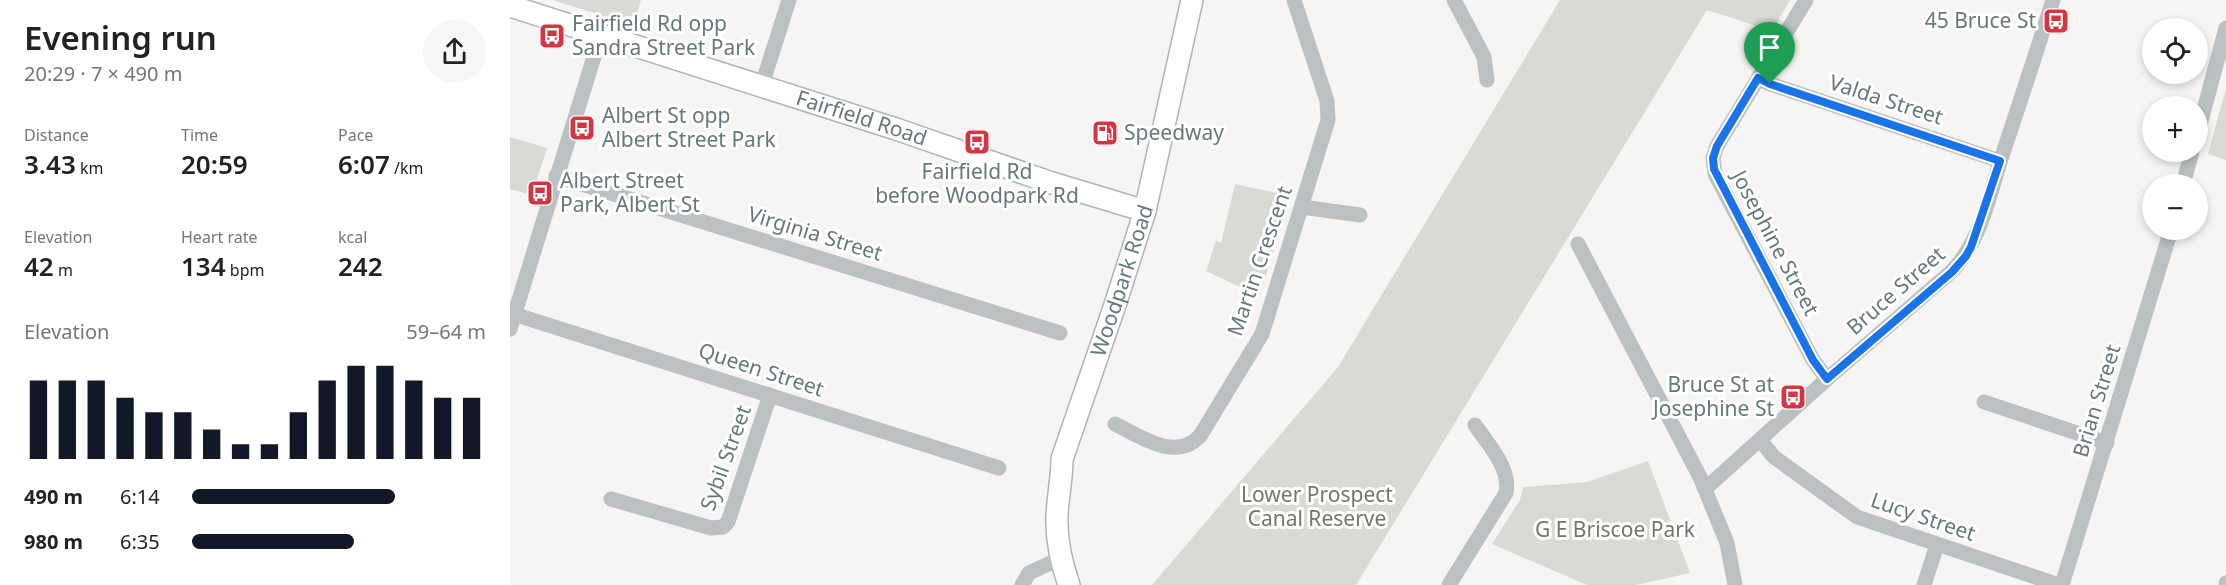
<!DOCTYPE html>
<meta charset="utf-8">
<style>
body{margin:0;font-family:"Noto Sans",sans-serif;background:#f6f6f6;color:#222;height:100vh;display:flex;flex-direction:column;font-size:22px;white-space:nowrap}
*{box-sizing:border-box;margin:0}
p{font-size:20px;color:#767676}
.icon{flex:none;width:33px;height:33px;fill:none;stroke:currentColor;stroke-width:2;stroke-linecap:round;stroke-linejoin:round}
.map{position:relative;flex:1;overflow:hidden}
.details{display:flex;flex-direction:column;background:#fff;width:510px}
.details>*{flex:none}
.tools{position:absolute;left:1632px;top:18px;display:grid;gap:12px}
.tools a{display:grid;place-items:center;width:66px;height:66px;border-radius:50%;background:#fff;box-shadow:0 3px 9px #0003;font-size:30px}
.pin{position:absolute;display:grid;place-items:center;width:51px;height:51px;color:#fff;margin:-62px -26px;border-radius:50% 50% 50% 0;rotate:-45deg;box-shadow:0 0 6px #0007}
.pin .icon{rotate:45deg}
.round{display:grid;place-items:center;flex:none;width:63px;height:63px;border-radius:32px;background:#f6f6f6}
.head{display:flex;align-items:center;justify-content:space-between;height:102px;padding:0 24px}
h1{font-size:33px;font-weight:600;line-height:45px}
.stats{display:grid;grid-template-columns:repeat(3,1fr);gap:9px;height:102px;padding:6px 24px}
.stats div{display:grid;align-content:center}
.stats b{font-size:26px;font-weight:600}
.stats small{font-size:16px;font-weight:400}
.stats p{font-size:16px}
.chart{height:168px;padding:12px 24px}
.chart p{display:flex;justify-content:space-between}
.chart svg{width:100%;height:108px;margin-top:6px;stroke:#111827;stroke-width:6}
ul{padding:0 24px;list-style:none;font-size:20px}
li{display:grid;grid-template-columns:96px 72px 1fr;align-items:center;height:45px}
li i{height:15px;border-radius:8px;background:#111827}
main{display:flex;flex:1;min-height:0}
.map>svg:first-child{display:block}
.green{fill:#d8dad3}
.lines{fill:none;stroke-linecap:round;stroke-linejoin:round}
.secondary-casing{stroke:#adb6b7;stroke-width:24}
.street{stroke:#bbc1c2;stroke-width:15}
.secondary{stroke:#fff;stroke-width:21}
.route-casing{stroke:#fff;stroke-width:12}
.route{stroke:#1a73e8;stroke-width:8}
.labels{text-anchor:middle;stroke-width:6;stroke-linejoin:round;paint-order:stroke}
.poi-label{font-size:21px;fill:#64797b;stroke:#fff;text-anchor:start}
.street-label{font-size:21px;fill:#64797b;stroke:#fff}
.park-label{font-size:21px;fill:#707966;stroke:#fff}
</style>
<main>
<section class="details">
<div class="head"><div><h1>Evening run</h1><p>20:29 · 7 × 490 m</p></div><a class="round"><svg class="icon" aria-label="share" viewBox="0 0 24 24"><path d="M12 15V3M7 8l5-5 5 5M5 13v7h14v-7"/></svg></a></div>
<div class="stats">
<div><p>Distance</p><b>3.43<small> km</small></b></div>
<div><p>Time</p><b>20:59</b></div>
<div><p>Pace</p><b>6:07<small> /km</small></b></div>
</div>
<div class="stats">
<div><p>Elevation</p><b>42<small> m</small></b></div>
<div><p>Heart rate</p><b>134<small> bpm</small></b></div>
<div><p>kcal</p><b>242</b></div>
</div>
<div class="chart"><p><span>Elevation</span>59–64 m</p>
<svg viewBox="0 0 160 44" preserveAspectRatio="none"><path d="M5 44V12M15 44V12M25 44V12M35 44V19M45 44V25M55 44V25M65 44V32M75 44V38M85 44V38M95 44V25M105 44V12M115 44V6M125 44V6M135 44V12M145 44V19M155 44V19"/></svg>
</div>
<ul>
<li><b>490 m</b>6:14<i style="width:69%"></i></li>
<li><b>980 m</b>6:35<i style="width:55%"></i></li>
</ul>
</section>
<div class="map">
<svg width="1716" height="585" viewBox="0 0 1716 585">
<rect width="100%" height="100%" fill="#f6f5f3"/>
<g class="green">
<path d="M42,0H131L123,25Z"/>
<path d="M1050,0H1280L1262,31L1197,10L846,585H642L828,367Z"/>
<path d="M1716,88V160L1698,154Z"/>
<path d="M0,137L37,148L22,195L0,189Z"/>
<path d="M725,184L781,196L749,296L696,271L706,241L711,243Z"/>
<path d="M1138,461L1180,573L1126,585H1077L982,544L1010,500L1013,487L1077,482Z"/>
</g>
<g class="lines">
<g class="secondary-casing">
<g id="secondary">
<path id="s1" d="M0,6L386,129L539,182L635,211"/>
<path id="s2" d="M559,585C551,562 546,539 547,515C548,496 552,478 552,459L605,305L635,211L682,0"/>
</g>
</g>
<g class="street">
<path d="M944,0L974,57L977,80"/>
<path d="M1296,0L1207,146L1203,158L1205,174L1303,360L1317,379"/>
<path d="M1248,78L1260,84L1490,161"/>
<path d="M252,85L279,0"/>
<path d="M1688,132L1716,28"/>
<path d="M46,176L550,333"/>
<path d="M1673,184L1682,152"/>
<path d="M792,207L850,215"/>
<path d="M1068,244L1190,477L1217,543L1225,585"/>
<path d="M0,313L489,468"/>
<path d="M0,329L91,34"/>
<path d="M1474,402L1597,443"/>
<path d="M605,424C632,437 665,462 690,436L752,334L818,120L817,101L784,0"/>
<path d="M1250,440L1264,457L1347,517L1549,585"/>
<path d="M1195,489L1317,379L1441,272C1470,243 1479,197 1491,159C1509,106 1526,53 1543,0"/>
<path d="M101,499L201,528L213,527L218,522L260,395"/>
<path d="M512,585L519,573L551,558"/>
<path d="M939,585L996,493C1001,468 978,444 965,425"/>
<path d="M1414,585L1427,545"/>
<path d="M1552,585L1661,230"/>
<path d="M1716,585V583"/>
</g>
<use href="#secondary" class="secondary"/>
</g>
<g class="lines">
<g class="route-casing">
<path id="route" d="M1248,78L1260,84L1490,161L1461,247L1456,256L1442,272L1317,379L1303,360L1204,169L1203,158L1207,146Z"/>
</g>
<use href="#route" class="route"/>
</g>
<defs>
<g id="bus-square" transform="scale(1.35)"><rect x="-9" y="-9" width="18" height="18" rx="4" fill="#d33642" stroke="#fff"/><path d="M-5-6H5V4H4V6H2V4H-2V6H-4V4H-5ZM-3.5-4V0h7V-4ZM-3.5 1.2v1.5H-2V1.2ZM2 1.2v1.5H3.5V1.2Z" fill="#fff"/></g>
<g id="fuel-square" transform="scale(1.35)"><rect x="-9" y="-9" width="18" height="18" rx="4" fill="#d33642" stroke="#fff"/><path d="M-5.5-6h7V0h2V4h1.3V-2.5L3-4.5l.8-.8L6-3V5H2.5V1h-1V6h-7ZM-4.2-4.7v3.2H.2V-4.7Z" fill="#fff"/></g>
</defs>
<g fill-rule="evenodd">
<use href="#bus-square" x="1546" y="21"/>
<use href="#bus-square" x="42" y="36"/>
<use href="#bus-square" x="72" y="128"/>
<use href="#fuel-square" x="595" y="133"/>
<use href="#bus-square" x="467" y="142"/>
<use href="#bus-square" x="30" y="193"/>
<use href="#bus-square" x="1283" y="397"/>
</g>
<g class="labels">
<g class="poi-label">
<text x="1526" y="28" text-anchor="end">45 Bruce St</text>
<text x="62" y="31">Fairfield Rd opp<tspan x="62" dy="24">Sandra Street Park</tspan></text>
<text x="92" y="123">Albert St opp<tspan x="92" dy="24">Albert Street Park</tspan></text>
<text x="614" y="140">Speedway</text>
<text x="467" y="179" text-anchor="middle">Fairfield Rd<tspan x="467" dy="24">before Woodpark Rd</tspan></text>
<text x="50" y="188">Albert Street<tspan x="50" dy="24">Park, Albert St</tspan></text>
<text x="1264" y="392" text-anchor="end">Bruce St at<tspan x="1264" dy="24">Josephine St</tspan></text>
</g>
<g class="street-label">
<text transform="translate(1376 100) rotate(18)" y="7">Valda Street</text>
<text dy="7" stroke="none"><textPath href="#s1" startOffset="369">Fairfield Road</textPath></text>
<text transform="translate(305 234) rotate(17)" y="7">Virginia Street</text>
<text transform="translate(1265 243) rotate(62)" y="7">Josephine Street</text>
<text transform="translate(750 261) rotate(-71)" y="7">Martin Crescent</text>
<text dy="7" stroke="none"><textPath href="#s2" startOffset="316">Woodpark Road</textPath></text>
<text transform="translate(1386 291) rotate(-41)" y="7">Bruce Street</text>
<text transform="translate(251 370) rotate(18)" y="7">Queen Street</text>
<text transform="translate(1587 401) rotate(-73)" y="7">Brian Street</text>
<text transform="translate(216 458) rotate(-70)" y="7">Sybil Street</text>
<text transform="translate(1413 517) rotate(19)" y="7">Lucy Street</text>
</g>
<g class="park-label">
<text x="807" y="502">Lower Prospect<tspan x="807" dy="24">Canal Reserve</tspan></text>
<text x="1105" y="537">G E Briscoe Park</text>
</g>
</g>
</svg>
<div class="tools">
<a><svg class="icon" aria-label="locate" viewBox="0 0 24 24"><circle cx="12" cy="12" r="6"/><path d="M12 2v4M12 18v4M2 12h4M18 12h4"/></svg></a>
<a>+</a>
<a>−</a>
</div>
<div class="pin" style="left:1260px;top:84px;background:#1e9e55"><svg class="icon" aria-label="arrive" viewBox="0 0 24 24"><path d="M6 21V4h12l-3 4 3 4H6"/></svg></div>
</div>
</main>
